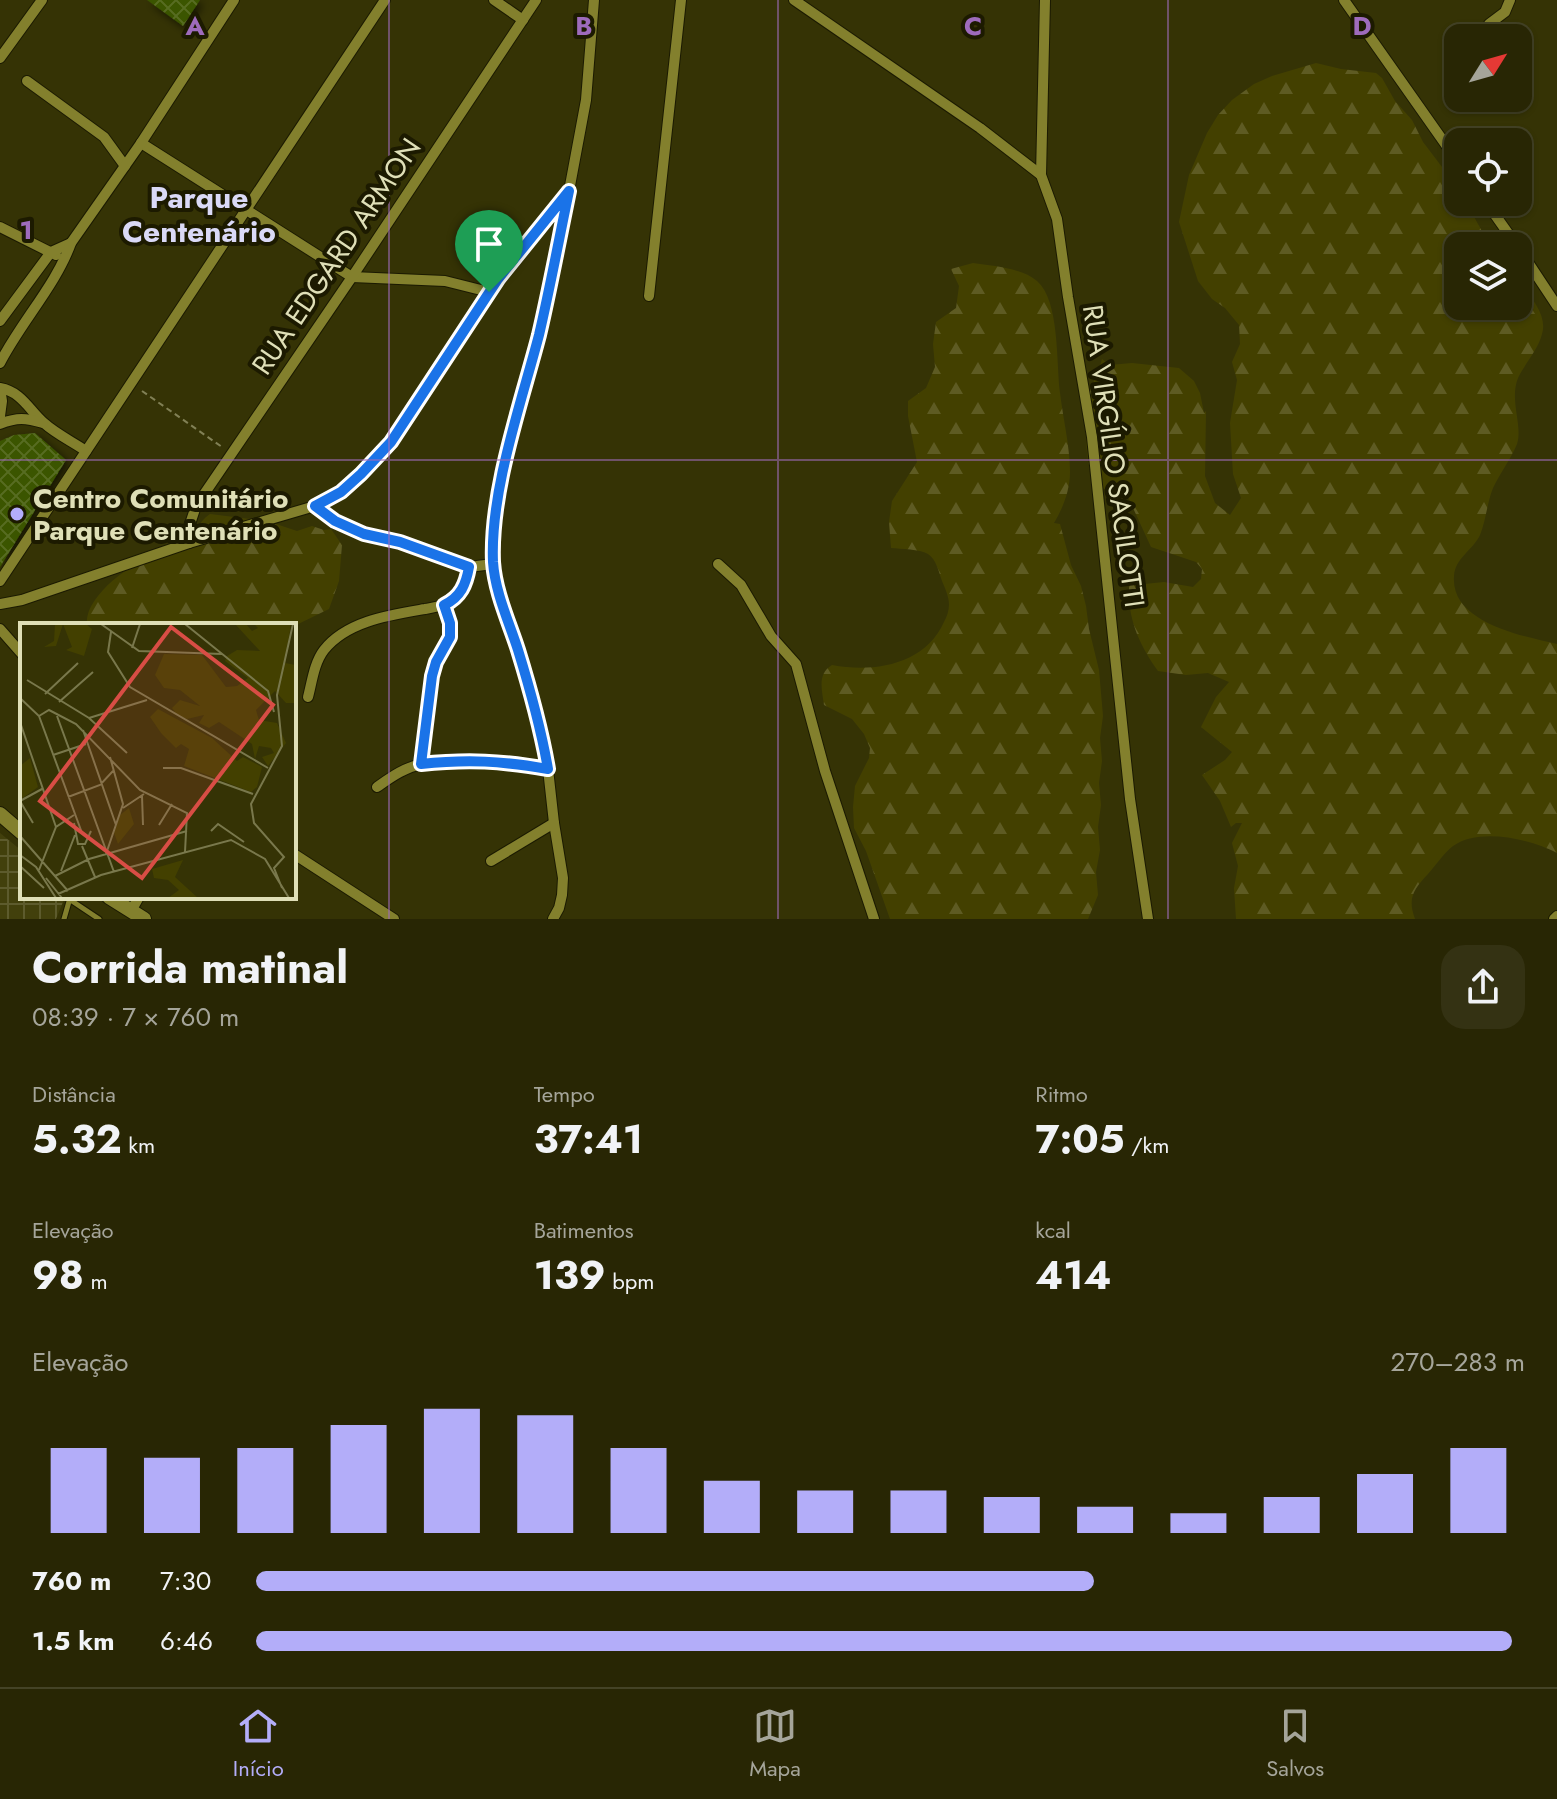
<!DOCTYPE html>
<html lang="pt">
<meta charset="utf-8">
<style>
body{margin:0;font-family:Jost,sans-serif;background:#343213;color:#f1f3f6;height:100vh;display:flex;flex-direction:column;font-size:30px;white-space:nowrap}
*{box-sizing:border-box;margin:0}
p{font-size:26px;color:#a5a59a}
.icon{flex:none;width:44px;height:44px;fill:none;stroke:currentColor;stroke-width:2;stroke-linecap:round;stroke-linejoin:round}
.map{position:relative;height:919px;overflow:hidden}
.drawer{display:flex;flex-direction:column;background:#282604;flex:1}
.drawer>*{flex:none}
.needle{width:52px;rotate:53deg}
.fabs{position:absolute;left:1444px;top:24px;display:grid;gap:16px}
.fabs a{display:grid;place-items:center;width:88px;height:88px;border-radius:16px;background:#282604;box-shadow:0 2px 6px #0004,0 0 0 2px #444326;font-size:40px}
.pin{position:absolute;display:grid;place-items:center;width:68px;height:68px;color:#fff;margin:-82px -34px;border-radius:50% 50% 50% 0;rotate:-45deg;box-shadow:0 0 8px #0007}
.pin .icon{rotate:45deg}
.round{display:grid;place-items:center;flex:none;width:84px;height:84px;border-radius:24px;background:#343213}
.head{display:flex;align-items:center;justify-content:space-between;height:136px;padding:0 32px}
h1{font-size:44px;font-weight:700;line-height:60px}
.stats{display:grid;grid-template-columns:repeat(3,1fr);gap:12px;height:136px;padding:8px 32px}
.stats div{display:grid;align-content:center}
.stats b{font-size:40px;font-weight:700}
.stats small{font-size:22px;font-weight:400}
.stats p{font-size:22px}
.chart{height:224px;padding:16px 32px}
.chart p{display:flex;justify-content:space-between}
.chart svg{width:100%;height:144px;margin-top:8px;stroke:#b3adf9;stroke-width:6}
ul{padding:0 32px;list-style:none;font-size:26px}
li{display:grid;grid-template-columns:128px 96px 1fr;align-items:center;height:60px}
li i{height:20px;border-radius:10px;background:#b3adf9}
.menu{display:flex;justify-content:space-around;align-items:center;height:112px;border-top:2px solid #444326;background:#282604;font-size:22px;color:#a5a59a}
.menu a{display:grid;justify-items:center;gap:4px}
.menu .active{color:#b3adf9}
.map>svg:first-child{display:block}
.industrial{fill:url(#industrial-grid)}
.forest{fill:url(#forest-firs)}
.building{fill:url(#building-cross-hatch);filter:url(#shadow)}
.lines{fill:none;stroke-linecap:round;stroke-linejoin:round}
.lane-casing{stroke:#1b1a02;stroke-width:7}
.street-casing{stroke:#1b1a02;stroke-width:12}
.secondary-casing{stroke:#1b1a02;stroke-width:16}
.path{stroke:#818055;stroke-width:2;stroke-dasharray:6 4;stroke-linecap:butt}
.lane{stroke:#83802d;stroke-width:5}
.street{stroke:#83802d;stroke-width:10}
.secondary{stroke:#83802d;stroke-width:14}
.route-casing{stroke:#fff;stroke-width:16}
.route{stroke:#1a73e8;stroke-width:10}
.grid{fill:none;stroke:#9e6bbc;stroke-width:2;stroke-opacity:0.55}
.poi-dot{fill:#b3adf9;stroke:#1c1a00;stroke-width:3}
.labels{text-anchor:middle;stroke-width:8;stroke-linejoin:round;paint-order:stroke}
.street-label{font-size:28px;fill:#dfdfb7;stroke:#1c1a00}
.poi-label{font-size:28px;font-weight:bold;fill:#dfdfb7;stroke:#1c1a00;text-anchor:start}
.neighbourhood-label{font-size:30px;font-weight:bold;fill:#dad9f7;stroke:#1c1a00}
.inset-road{fill:none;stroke:#79784c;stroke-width:2}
.view{fill:#d84d45;fill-opacity:0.15;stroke:#d84d45;stroke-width:4}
.inset-edge{fill:none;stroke:#dfdfb7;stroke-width:4}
.grid-label{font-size:26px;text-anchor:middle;font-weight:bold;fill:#9e6bbc;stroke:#1c1a00;stroke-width:8;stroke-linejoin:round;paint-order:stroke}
</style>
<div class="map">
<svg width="1557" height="919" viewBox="0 0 1557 919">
<defs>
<pattern id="industrial-grid" width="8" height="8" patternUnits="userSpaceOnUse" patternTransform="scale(2)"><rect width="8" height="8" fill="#42400c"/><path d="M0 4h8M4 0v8" fill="none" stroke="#5d5b2d"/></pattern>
<pattern id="forest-firs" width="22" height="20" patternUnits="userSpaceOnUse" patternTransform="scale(2)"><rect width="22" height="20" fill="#434000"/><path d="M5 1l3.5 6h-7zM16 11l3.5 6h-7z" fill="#5e5b23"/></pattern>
<pattern id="building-cross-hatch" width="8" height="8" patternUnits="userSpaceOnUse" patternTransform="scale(2)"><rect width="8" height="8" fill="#3a5400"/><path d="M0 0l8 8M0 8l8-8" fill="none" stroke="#566c23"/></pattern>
<filter id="shadow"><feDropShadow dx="3.5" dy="3.5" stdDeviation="4" flood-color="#0009"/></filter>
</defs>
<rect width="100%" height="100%" fill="#353305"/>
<path class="industrial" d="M0,833L22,851V897H65L56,919H0Z"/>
<g class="forest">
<path d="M1316,63L1341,69L1376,73L1382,78L1395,101L1412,120L1423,142L1458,188V202H1466L1490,246H1458V306H1518V281C1529,295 1548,314 1542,334C1538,350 1525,363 1518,378C1509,400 1523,426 1517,444C1511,459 1500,473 1493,488C1487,503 1486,520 1480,535C1473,550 1455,558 1454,576C1450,622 1522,636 1557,644V853C1531,839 1479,827 1453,846C1444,853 1436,865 1428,874C1414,889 1407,898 1415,919H1236L1234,888L1238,866L1232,843L1242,823H1236L1231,827L1220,801L1202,775L1225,760L1232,752L1201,727L1216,697L1229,682L1208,673L1186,675L1158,671C1137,642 1125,612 1130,576L1135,585L1164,582L1193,587L1201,579L1202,569L1196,562L1151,547L1128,497C1119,494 1106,491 1099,486C1083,473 1084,413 1089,394C1093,382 1099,371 1102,359L1110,365L1132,363L1179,368L1194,381L1200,393L1204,413L1206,411L1205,476L1215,503L1230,515L1241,498L1233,474L1230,423L1237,380L1232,362L1240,344L1239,325L1225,308L1212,299L1198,281L1179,222L1189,175L1207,133L1218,115L1232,100L1254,84L1272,76Z"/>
<path d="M973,263C993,266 1022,268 1037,281C1060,301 1056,364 1060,393C1063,418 1070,447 1070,472C1070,490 1063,508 1054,523L1060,524L1071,565L1081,586L1086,606L1089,629L1099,670L1103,716L1100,738L1102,761L1099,783L1101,805L1098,827L1100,850L1096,872L1098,895L1088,919H890L866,851L854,828L853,807L855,786L869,758L870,748L864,734L852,719L824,705C822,690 817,674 832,665C873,673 925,665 944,622C947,616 949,611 949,604C949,597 945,588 942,581C939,572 936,559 928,554C919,549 902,549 891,548L889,522L892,501L917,462L908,416V401L926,388L935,367L933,344L936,322L956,308L959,286L951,269Z"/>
<path d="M210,514L267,521L297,531L312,526L324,530L331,529L342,545L339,581L329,609L294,626L87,625C86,614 91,605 98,596C123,565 154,556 190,542C199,530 197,523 210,514Z"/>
</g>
<g class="building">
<path d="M147,0H200L183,26Z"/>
<path d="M35,433L66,460L0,567V441L14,435Z"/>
</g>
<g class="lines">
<g class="lane-casing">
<g id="lane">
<path d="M69,899L99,919"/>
<path d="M64,919L70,898"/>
</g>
</g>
<g class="street-casing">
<g id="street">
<path d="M494,0L523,20"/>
<path d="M794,0L980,128L1041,175"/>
<path d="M1045,0L1041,175L1057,219L1068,297L1092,437L1130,799L1148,919"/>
<path d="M1344,0L1458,162"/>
<path d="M1489,24L1505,12L1510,0"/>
<path d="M0,58L42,0"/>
<path d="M27,81L104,137L125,166"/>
<path d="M141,143L352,277L445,281L489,292"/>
<path d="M1486,202L1517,246"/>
<path d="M0,227L56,255"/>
<path d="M1518,247L1557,306"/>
<path d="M649,296L681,0"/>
<path d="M0,321L51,252L71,243"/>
<path d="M0,363C21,322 56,285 71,243L141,143L234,0"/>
<path d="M0,416L2,401L0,388C22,392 29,410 44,423C56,434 73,442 86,451"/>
<path d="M0,424C17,417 26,418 43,423"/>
<path d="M315,506L335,521L364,534L400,542L469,567L493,564"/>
<path d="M189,543L190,524L196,506L352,277L536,0"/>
<path d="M718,564L741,585L771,636L796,664L825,771L874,919"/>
<path d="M0,581L385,0"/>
<path d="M0,604L22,600L189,543L315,506L341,492L361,474L391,442L498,279L566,194"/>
<path d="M0,629L22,654"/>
<path d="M308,697C312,682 314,663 324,650C347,621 390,615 425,609C434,607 446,606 454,600C464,592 467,578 469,567"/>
<path d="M421,764L432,676L436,662L450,637V623L444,605"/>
<path d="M377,787C390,778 405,767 422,764C461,754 508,762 548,769"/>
<path d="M294,854L394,919"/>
<path d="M491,861L554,823"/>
<path d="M131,911L139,897"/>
<path d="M553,919L559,908L562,895L563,878L554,823L548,769L536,710L500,597L495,574L493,564L495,523L506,462L539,332L569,191L586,100L594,0"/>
<path d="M1554,919L1557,916"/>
</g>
</g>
<g class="secondary-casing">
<g id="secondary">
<path d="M0,814L22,833"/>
<path d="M109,897L144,919"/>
</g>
</g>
<path class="path" d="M142,391L222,447"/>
<use href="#lane" class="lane"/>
<use href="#street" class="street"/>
<use href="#secondary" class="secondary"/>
</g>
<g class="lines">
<g class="route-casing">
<path id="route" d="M569,191C559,239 550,288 539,335C521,404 490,491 493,562C495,592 509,622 518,650C530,689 541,728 548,769C501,761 469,759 421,764L432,676L436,662L450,637V623L444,605C461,597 466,584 469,567L400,542L364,534L335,521L315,506L341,492L361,474L391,442L498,279Z"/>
</g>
<use href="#route" class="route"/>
</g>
<path class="grid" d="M389,0V919M778,0V919M1168,0V919M0,460H1557"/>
<circle class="poi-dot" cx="17" cy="514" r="8"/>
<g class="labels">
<g class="street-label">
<text transform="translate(336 256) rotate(-56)" y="10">RUA EDGARD ARMON</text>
<text transform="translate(1114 456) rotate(82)" y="10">RUA VIRGÍLIO SACILOTTI</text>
</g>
<g class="poi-label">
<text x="33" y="508">Centro Comunitário<tspan x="33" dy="32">Parque Centenário</tspan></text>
</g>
<g class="neighbourhood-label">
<text x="199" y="208">Parque<tspan x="199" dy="34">Centenário</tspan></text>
</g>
</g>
<g transform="translate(20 623)">
<rect width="276" height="276" fill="#353305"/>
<path d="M35,1H66L72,6L64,33L46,27L52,24L43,1L36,23L24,24L34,18ZM215,1H226L232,8L238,5L234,1H271L265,40L276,42V80H266L255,68L236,87L239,97L257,100L266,120L248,143L242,134L254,130L251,125L239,123L235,136L232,121L199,99L189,105L179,100L184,92L167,96L157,92L152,85L160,77L180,83L160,67L144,65L135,52L144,31L182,32L206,64L217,63L228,55L205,38L207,33L217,27L240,28ZM138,86L192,115L217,138L223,134L242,144L237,164L231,169L164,143L169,126L161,121L156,125L141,110L130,94ZM10,135L18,164L0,177V143ZM109,185L114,201L98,221L94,210L100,192ZM163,237L155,254L178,275H148L159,267L148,257L134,255L132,246Z" fill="#434000"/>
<path class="inset-road" d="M81,1L119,28L202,31M165,1L248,68L254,89M91,9L88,29L110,64L248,145M112,25L120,1M7,57L69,95L107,130M25,71L58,40M0,75L19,93L62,210M39,79L73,49M19,93L29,87L56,101L120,167L167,190L165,229M37,93L94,249M69,95L127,77M1,102L36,204M63,107L96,202M33,132L66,121M143,145H161L233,171M122,173L123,202M48,174L80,162L93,148M0,178L13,200M0,178L22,166M103,185L124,171M54,200L58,221H65L71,208M139,202L152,181M191,208L198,201L224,219M0,213L48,268M62,223L75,254M86,231L103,181L90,134M0,232L16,244L36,275M0,243L24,265M19,247L36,204L54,192M41,248L55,212M35,253L69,236L167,208M26,255L42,275M262,265L254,245L264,234L234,200L231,181L262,123L257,72L273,1M38,271L81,252L211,217L245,236L269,275"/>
<path class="view" d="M151,4L253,82L122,255L20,178Z"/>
<rect width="276" height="276" class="inset-edge"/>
</g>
<g class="grid-label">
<text x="195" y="35">A</text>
<text x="584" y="35">B</text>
<text x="973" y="35">C</text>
<text x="1362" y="35">D</text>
<text x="26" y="239">1</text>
</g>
</svg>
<div class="fabs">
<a><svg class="needle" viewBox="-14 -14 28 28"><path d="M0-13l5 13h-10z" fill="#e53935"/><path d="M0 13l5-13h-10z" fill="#a5a59a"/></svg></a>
<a><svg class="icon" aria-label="locate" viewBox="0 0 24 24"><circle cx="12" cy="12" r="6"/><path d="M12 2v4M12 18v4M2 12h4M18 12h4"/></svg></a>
<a><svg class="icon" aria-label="layers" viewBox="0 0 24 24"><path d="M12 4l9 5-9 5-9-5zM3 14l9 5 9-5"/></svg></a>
</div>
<div class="pin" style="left:489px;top:292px;background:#1e9e55"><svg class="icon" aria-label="arrive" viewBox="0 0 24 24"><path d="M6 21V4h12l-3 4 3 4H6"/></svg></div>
</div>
<section class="drawer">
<div class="head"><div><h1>Corrida matinal</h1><p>08:39 · 7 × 760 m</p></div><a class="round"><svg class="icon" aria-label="share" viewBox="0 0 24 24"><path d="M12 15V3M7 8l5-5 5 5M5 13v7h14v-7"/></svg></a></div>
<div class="stats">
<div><p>Distância</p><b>5.32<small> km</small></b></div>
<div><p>Tempo</p><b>37:41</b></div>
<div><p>Ritmo</p><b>7:05<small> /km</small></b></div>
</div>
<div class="stats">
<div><p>Elevação</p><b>98<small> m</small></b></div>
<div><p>Batimentos</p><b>139<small> bpm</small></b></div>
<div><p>kcal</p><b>414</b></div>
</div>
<div class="chart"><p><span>Elevação</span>270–283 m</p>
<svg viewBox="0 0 160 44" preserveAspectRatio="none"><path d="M5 44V18M15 44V21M25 44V18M35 44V11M45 44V6M55 44V8M65 44V18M75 44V28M85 44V31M95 44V31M105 44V33M115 44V36M125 44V38M135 44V33M145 44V26M155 44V18"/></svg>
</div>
<ul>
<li><b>760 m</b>7:30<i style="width:66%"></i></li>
<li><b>1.5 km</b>6:46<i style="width:99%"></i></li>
</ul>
</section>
<nav class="menu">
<a class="active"><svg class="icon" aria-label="home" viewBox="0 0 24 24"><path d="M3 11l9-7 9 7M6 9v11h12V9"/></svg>Início</a>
<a><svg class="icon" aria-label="map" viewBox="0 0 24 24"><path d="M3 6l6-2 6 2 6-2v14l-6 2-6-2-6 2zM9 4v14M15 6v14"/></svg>Mapa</a>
<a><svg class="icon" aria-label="saved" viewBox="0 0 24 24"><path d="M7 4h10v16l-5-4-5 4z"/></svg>Salvos</a>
</nav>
